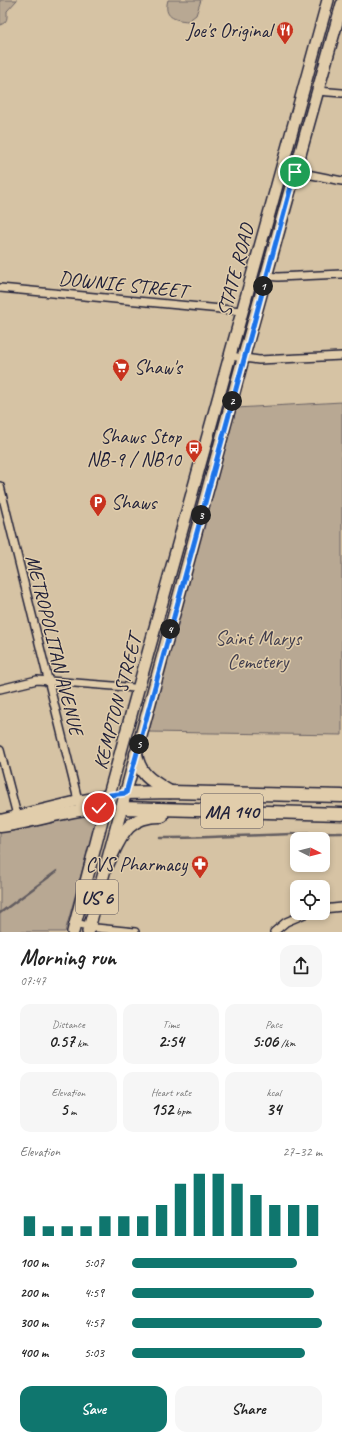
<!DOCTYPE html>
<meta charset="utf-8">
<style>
body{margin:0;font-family:Caveat,sans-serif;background:#f6f6f6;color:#222;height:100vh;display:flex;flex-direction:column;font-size:15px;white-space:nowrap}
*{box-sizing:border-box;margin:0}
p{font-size:13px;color:#767676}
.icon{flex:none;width:22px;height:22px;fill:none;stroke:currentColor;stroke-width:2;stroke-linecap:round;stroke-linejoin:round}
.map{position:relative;height:932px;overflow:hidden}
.sheet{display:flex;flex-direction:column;background:#fff;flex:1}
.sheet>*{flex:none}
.needle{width:26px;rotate:96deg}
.fabs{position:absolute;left:290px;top:832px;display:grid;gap:8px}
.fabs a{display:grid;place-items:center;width:40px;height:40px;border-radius:8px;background:#fff;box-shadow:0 2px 6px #0003;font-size:20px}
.pin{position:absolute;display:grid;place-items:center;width:34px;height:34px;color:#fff;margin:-17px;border:2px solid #fff;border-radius:50%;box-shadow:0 1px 4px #0007}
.km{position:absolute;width:20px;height:20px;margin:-10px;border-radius:50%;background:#222;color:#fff;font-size:11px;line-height:20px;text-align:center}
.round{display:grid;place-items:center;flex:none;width:42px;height:42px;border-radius:12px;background:#f6f6f6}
.headline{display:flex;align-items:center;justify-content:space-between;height:68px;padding:0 20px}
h1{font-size:22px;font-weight:700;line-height:30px}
.metrics{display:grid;grid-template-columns:repeat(3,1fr);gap:6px;height:68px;padding:4px 20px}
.metrics div{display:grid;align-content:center;border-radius:10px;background:#f6f6f6;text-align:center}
.metrics b{font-size:17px;font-weight:700}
.metrics small{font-size:11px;font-weight:400}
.metrics p{font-size:11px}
.chart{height:112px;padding:8px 20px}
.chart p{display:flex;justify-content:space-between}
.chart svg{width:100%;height:72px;margin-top:4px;stroke:#0f766e;stroke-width:6}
.cta{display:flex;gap:8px;margin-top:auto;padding:8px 20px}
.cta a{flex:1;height:46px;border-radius:12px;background:#0f766e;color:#fff;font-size:16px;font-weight:700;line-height:46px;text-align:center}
.cta a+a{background:#f6f6f6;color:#222}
ul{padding:0 20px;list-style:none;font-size:13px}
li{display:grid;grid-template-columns:64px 48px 1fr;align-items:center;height:30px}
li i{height:10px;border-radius:5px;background:#0f766e}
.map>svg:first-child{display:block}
.green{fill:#b8a893;stroke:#6d6567}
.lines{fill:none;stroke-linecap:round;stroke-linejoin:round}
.stream{stroke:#635d61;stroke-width:2.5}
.street-casing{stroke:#22223b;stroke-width:10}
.secondary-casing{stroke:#22223b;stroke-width:13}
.primary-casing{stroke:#22223b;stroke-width:14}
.highway-casing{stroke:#22223b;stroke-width:15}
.street{stroke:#e1cdab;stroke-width:7}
.secondary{stroke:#e1cdab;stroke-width:10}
.primary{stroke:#e1cdab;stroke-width:11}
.highway{stroke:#e1cdab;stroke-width:12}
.route-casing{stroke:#fff;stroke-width:8}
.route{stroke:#1a73e8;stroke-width:5}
.labels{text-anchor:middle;stroke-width:3;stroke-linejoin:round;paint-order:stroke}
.shield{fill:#e1cdab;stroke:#5b555d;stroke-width:1}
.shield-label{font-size:19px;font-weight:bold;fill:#22223b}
.poi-label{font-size:20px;fill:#22223b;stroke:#e1cdab;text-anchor:end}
.street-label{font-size:20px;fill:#22223b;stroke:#e1cdab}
.park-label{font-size:20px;fill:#403d4d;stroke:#e1cdab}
</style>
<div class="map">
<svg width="342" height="932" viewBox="0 0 342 932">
<rect width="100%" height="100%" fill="#d6c3a4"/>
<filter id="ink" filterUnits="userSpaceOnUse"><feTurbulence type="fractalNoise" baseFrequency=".025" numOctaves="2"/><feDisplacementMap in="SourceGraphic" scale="8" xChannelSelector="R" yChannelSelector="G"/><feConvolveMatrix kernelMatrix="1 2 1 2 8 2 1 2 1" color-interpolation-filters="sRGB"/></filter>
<g filter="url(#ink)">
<g class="green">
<path d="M0,0H17L7,11C7,18 8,22 0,25Z"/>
<path d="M168,0H201L196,15L188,21C174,20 163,17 168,0Z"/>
<path d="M342,402V735L148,732L236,408Z"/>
<path d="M80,816L90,817L96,821L65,932H0V832L20,830Z"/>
</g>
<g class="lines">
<g class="stream">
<path d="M159,838C220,838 281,833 342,833"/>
<path d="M0,913L57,871"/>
</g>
<g class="street-casing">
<g id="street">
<path d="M317,91L342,93"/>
<path d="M282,169L342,181"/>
<path d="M266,276L278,277L342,274"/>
<path d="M0,288L242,311"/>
<path d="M230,356L259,360L342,356"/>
<path d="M0,486L79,804"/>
<path d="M0,689L37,680L126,687L139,689"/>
<path d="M0,750L18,819"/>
<path d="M323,909L342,907"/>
<path d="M75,923L96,928L135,932"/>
<path d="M274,932L286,922L307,913"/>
</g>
</g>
<g class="secondary-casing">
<g id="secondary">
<path d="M0,820L78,801L110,795"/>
<path d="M0,827C36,823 70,809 106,808"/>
</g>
</g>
<g class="primary-casing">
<g id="primary">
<path d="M73,932L102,820L328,0"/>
<path d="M88,932L243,359L342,4"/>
</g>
</g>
<g class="highway-casing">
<g id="highway">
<path d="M136,754C140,776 152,781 170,792"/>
<path d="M126,793L170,792L342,796"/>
<path d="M121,808L342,814"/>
<path d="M106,867C120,839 125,815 162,816"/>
</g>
</g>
<use href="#street" class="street"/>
<use href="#secondary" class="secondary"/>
<use href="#primary" class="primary"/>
<use href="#highway" class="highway"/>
</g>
</g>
<g class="lines" filter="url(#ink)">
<g class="route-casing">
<path id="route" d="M99,808H106L110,795L126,793L295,172"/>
</g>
<use href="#route" class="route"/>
</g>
<defs>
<g id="restaurant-pin" transform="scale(0.9)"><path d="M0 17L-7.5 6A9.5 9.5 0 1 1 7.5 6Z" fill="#c8321e" stroke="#e1cdab"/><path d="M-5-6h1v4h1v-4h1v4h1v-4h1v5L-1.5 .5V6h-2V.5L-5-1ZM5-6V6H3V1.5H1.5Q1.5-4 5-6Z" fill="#fff"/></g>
<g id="supermarket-pin" transform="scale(0.9)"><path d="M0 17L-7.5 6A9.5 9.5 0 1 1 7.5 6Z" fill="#c8321e" stroke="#e1cdab"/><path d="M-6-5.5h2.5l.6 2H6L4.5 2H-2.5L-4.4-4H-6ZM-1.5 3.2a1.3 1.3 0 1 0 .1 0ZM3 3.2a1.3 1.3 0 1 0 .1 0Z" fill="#fff"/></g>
<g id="bus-pin" transform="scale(0.9)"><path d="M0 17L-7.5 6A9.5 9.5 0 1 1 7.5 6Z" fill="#c8321e" stroke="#e1cdab"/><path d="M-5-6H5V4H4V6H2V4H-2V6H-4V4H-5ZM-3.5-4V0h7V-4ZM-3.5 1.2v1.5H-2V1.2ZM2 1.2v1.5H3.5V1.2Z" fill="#fff"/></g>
<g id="parking-pin" transform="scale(0.9)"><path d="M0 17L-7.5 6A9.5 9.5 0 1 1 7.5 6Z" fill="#c8321e" stroke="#e1cdab"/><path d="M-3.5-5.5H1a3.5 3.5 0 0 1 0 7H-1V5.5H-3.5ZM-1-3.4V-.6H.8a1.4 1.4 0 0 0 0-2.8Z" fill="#fff"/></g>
<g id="pharmacy-pin" transform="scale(0.9)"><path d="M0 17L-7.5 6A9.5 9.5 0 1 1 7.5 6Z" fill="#c8321e" stroke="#e1cdab"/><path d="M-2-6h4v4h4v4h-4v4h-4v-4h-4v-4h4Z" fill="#fff"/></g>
</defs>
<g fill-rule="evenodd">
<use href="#restaurant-pin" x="285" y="30"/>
<use href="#supermarket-pin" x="121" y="367"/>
<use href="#bus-pin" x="194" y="448"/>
<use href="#parking-pin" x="98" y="502"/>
<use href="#pharmacy-pin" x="200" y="864"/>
</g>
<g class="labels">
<g class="shield">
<rect x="201" y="794" width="62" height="34" rx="3"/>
<rect x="76" y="880" width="42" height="34" rx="3"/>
</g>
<g class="shield-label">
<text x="232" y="818">MA 140</text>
<text x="97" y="904">US 6</text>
</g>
<g class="poi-label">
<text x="272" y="37">Joe's Original</text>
<text x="134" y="374" text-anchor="start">Shaw's</text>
<text x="181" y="443">Shaws Stop<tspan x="181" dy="23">NB-9 / NB10</tspan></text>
<text x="111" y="509" text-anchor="start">Shaws</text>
<text x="187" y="871">CVS Pharmacy</text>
</g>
<g class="street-label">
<text transform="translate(235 270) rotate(-75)" y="7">STATE ROAD</text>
<text transform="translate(123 284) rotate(6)" y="7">DOWNIE STREET</text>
<text transform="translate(55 645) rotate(76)" y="7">METROPOLITAN AVENUE</text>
<text transform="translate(117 702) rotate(-75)" y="7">KEMPTON STREET</text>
</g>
<g class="park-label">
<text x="258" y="645">Saint Marys<tspan x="258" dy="23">Cemetery</tspan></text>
</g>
</g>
</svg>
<div class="fabs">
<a><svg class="needle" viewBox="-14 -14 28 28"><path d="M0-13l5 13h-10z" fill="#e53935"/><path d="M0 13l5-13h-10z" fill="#767676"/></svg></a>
<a><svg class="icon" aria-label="locate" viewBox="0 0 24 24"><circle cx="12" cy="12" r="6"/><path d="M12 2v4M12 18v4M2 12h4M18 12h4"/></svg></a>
</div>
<div class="pin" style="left:295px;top:172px;background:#1e9e55"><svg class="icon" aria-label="arrive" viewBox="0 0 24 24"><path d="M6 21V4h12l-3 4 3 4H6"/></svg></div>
<div class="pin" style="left:99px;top:808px;background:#d93025"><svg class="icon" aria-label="check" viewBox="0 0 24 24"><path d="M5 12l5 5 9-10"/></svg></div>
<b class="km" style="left:263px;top:286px">1</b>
<b class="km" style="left:232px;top:401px">2</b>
<b class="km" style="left:201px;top:515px">3</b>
<b class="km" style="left:170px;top:629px">4</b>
<b class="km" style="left:139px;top:744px">5</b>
</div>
<section class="sheet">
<div class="headline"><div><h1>Morning run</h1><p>07:47</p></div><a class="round"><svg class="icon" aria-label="share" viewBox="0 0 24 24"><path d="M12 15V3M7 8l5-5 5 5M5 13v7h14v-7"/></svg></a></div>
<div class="metrics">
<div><p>Distance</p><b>0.57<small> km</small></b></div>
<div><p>Time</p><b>2:54</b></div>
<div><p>Pace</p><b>5:06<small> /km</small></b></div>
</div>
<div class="metrics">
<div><p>Elevation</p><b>5<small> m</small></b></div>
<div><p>Heart rate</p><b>152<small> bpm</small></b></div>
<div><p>kcal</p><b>34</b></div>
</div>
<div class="chart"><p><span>Elevation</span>27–32 m</p>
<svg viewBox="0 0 160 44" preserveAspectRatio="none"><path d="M5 44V32M15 44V38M25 44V38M35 44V38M45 44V32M55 44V32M65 44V32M75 44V25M85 44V12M95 44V6M105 44V6M115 44V12M125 44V19M135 44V25M145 44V25M155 44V25"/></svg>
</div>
<ul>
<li><b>100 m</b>5:07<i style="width:87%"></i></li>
<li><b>200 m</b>4:59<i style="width:96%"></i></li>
<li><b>300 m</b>4:57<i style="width:100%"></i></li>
<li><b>400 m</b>5:03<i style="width:91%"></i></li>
</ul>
<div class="cta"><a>Save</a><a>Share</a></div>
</section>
